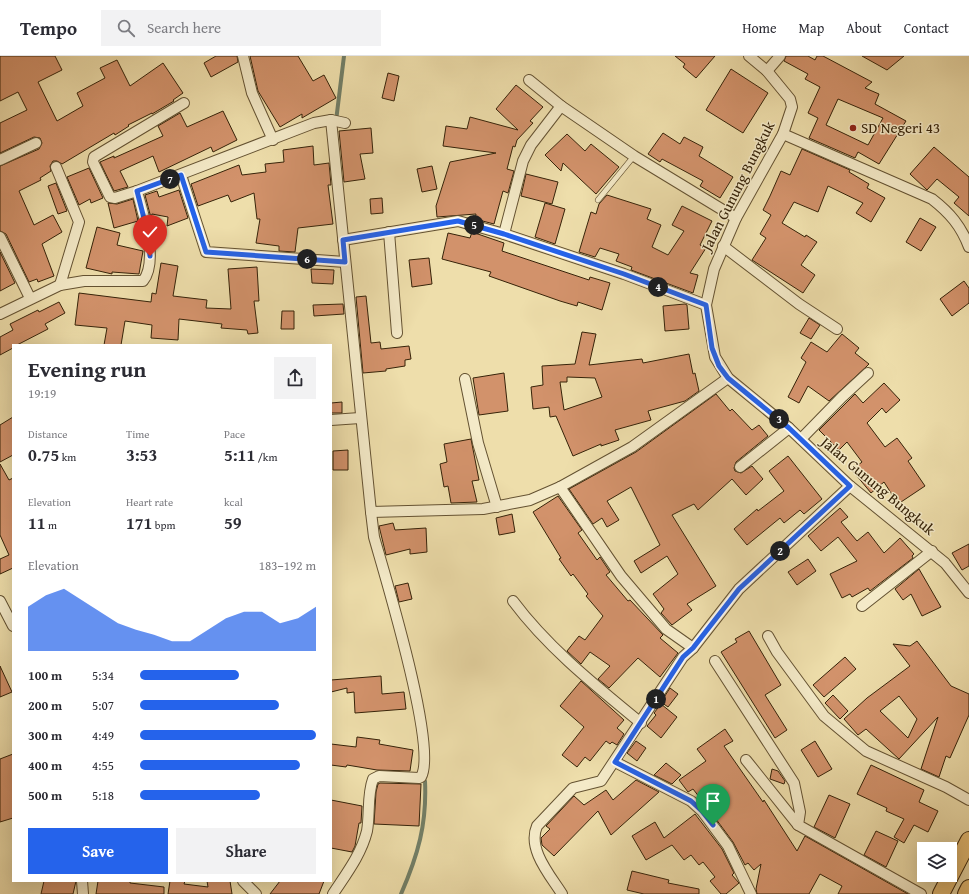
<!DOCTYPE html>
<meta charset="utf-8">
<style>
body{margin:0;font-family:"Gentium Book Plus",serif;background:#f2f2f3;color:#2b2b33;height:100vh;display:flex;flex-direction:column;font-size:15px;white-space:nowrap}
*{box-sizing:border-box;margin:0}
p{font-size:13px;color:#7c7c81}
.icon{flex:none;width:22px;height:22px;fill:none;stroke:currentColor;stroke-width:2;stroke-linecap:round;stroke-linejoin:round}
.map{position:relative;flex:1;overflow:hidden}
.side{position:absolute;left:12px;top:288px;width:320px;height:538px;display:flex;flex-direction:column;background:#fff;border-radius:0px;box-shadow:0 4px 16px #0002}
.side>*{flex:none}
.buttons{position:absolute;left:917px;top:786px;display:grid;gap:8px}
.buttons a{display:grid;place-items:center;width:40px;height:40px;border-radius:0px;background:#fff;box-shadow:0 4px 16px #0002;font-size:20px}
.pin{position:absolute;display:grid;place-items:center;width:34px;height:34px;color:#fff;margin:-41px -17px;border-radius:50% 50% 50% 0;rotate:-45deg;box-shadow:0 0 4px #0007}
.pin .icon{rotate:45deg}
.km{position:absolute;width:20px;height:20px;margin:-10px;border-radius:50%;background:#222;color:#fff;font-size:11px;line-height:20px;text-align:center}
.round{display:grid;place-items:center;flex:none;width:42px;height:42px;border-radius:0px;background:#f2f2f3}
.head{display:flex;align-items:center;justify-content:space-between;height:68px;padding:0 16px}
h1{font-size:22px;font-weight:600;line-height:30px}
.figures{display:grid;grid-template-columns:repeat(3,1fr);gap:6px;height:68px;padding:4px 16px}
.figures div{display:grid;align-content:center}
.figures b{font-size:17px;font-weight:600}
.figures small{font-size:11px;font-weight:400}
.figures p{font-size:11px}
.chart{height:112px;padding:8px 16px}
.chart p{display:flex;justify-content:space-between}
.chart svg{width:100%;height:72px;margin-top:4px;fill:#2563eb;opacity:.7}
.button{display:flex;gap:8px;margin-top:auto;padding:8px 16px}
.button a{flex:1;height:46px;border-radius:0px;background:#2563eb;color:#fff;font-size:16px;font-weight:600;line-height:46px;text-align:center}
.button a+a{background:#f2f2f3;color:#2b2b33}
ul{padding:0 16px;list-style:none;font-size:13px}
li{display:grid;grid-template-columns:64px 48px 1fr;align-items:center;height:30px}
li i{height:10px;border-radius:5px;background:#2563eb}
header{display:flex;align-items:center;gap:24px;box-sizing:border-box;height:56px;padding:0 20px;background:#fff;border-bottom:1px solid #e1e1e2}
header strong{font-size:19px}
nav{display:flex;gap:22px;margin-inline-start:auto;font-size:14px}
.search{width:280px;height:36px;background:#f2f2f3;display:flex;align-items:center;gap:10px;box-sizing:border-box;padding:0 14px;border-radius:0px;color:#7c7c81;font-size:15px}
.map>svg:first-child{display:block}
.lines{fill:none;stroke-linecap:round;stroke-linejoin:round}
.stream{stroke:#727f67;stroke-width:4}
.building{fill:#d2926b;stroke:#362309;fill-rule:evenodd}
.service-casing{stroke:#645232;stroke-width:6}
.minor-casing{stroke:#645232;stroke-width:12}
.primary-casing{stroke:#362309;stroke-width:18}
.service{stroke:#f4eac8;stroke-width:5}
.minor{stroke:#f4eac8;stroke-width:10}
.primary{stroke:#e7bf76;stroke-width:16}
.route-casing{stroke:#fff;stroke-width:8}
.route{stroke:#2563eb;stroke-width:5}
.poi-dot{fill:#8f2418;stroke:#f4eac8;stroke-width:1.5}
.labels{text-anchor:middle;stroke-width:3;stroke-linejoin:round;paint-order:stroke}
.poi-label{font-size:15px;fill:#362309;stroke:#f4eac8;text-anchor:start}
.street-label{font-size:15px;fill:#362309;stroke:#f4eac8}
</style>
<header>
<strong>Tempo</strong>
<div class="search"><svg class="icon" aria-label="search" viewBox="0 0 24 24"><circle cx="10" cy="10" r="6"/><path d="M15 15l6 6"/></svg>Search here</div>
<nav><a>Home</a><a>Map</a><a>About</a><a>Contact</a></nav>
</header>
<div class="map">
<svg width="969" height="838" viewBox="0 0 969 838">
<rect width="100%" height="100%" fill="#eedeab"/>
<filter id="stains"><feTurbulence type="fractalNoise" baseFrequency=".005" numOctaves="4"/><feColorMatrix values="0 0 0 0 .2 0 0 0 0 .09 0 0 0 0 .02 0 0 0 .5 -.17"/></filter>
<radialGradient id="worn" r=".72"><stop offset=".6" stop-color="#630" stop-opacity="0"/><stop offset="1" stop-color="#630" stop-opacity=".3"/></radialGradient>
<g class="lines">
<g class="stream">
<path d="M336,65L344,0"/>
<path d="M401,838C418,799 427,768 425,725"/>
</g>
</g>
<g class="building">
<path d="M0,0H55L62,14L38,26L57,65L83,50L77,37L105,22L100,12L117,4L130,30L163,7L183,37L173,44L174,45L152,58V57L128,69L129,70L115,79L114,77L62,108L57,105H53L50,110L51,115L40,122L41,124L19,135L34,169L53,159L62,176L42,188L54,220L38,226L37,223L29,226L6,178L0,175V110L39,93L42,87L40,82L34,81L0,97V67L27,54L18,36L0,45Z"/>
<path d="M216,0H237L238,6L211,21L204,7Z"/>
<path d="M250,0H298L313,25L324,19L336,42L302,62V58L280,71L258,35Z"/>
<path d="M675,0H715L696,22L683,11L685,8Z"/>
<path d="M786,0H808L815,4L817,0H823L872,26L865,32L879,38L875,48L906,65L879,108L858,96L855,102L809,82L818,62L808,57L820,31L805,23L808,18L784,5ZM838,43L883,62L868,89L826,69Z"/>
<path d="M862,0H904L887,14Z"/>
<path d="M731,13L768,37L743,77L706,54Z"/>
<path d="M388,17L399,20L394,45L382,42Z"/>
<path d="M516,29L543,51L530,65L533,67L517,84L515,91L513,90L507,113L514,115L508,137L503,135L494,168L475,163L476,158L437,161L436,150L450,106L496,97L443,90L446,70L467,73L470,61L518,74L496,53Z"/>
<path d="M223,55L237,84L213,96L211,91L159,116L153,100L120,115L128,131L114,135L100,106L114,100V102L163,80L158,70L180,57L187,71Z"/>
<path d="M371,72L373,97L360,98L365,123L344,126L339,75Z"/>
<path d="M663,77L680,88L684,81L703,91L699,100L733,121L720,142L700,130L703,125L662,103L660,106L648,98Z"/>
<path d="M567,78L585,95L591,88L619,111L596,138L563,107L561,115L545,99Z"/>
<path d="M313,90L314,109L329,107L331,129H328L333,168L298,172L295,196L279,195V190L256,187L260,163H257L254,137L231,146L228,139L198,150L191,128L239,109L242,119L266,116L265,108L284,106L283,94Z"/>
<path d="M934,91L969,121V160L954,147L959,141L937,123L927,134L910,118Z"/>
<path d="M802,93L850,114L849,116L869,128L867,132L885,142L871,166L856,157L863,147L828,130L818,156L794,146L782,167L805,181L806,179L817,186L801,209L815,219L803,237L752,204L766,182L760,178L771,159L763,154L770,140L781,115L790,119Z"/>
<path d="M432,110L437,133L422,136L417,113Z"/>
<path d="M89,112L103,142L91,147L90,143L79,149L67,121Z"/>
<path d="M526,118L558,126L552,148L521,140Z"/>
<path d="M56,127L67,155L58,158L48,130Z"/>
<path d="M179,134L188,162L167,170L168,161L152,158L151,162L145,139L157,135L159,141Z"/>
<path d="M607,139L651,153L647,163L661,169L652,191L668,199L684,175L672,169L682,150L712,165L700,189L706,192L690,217L698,219L693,237L631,214L632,211L616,205L619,198L600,192L595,201L579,196L591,156L596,158L599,148Z"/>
<path d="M382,142L383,157L371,158L370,143Z"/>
<path d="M133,143L138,165L114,172L108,147L117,148Z"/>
<path d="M545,147L565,153L555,188L535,181Z"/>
<path d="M920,162L936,171L921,195L906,186Z"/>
<path d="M97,171L120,177L117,189L143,195L139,218L112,216V218L86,212Z"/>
<path d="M472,176L504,187L502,195L589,224L590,221L610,227L602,254L578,246L577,250L560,245L489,220L491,216L442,203L448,177L470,182Z"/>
<path d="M0,196L15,227L0,235Z"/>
<path d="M429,202L432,228L412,231L409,204Z"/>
<path d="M161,207L178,210L173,240L207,244L206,252L231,253L228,213L257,211L259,245H254L258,277L248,278L247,274L221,272L222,268L179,263L178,284L151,282L152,269L125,265L121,289H104L107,272L75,269L79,237L151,246L152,237L156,238Z"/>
<path d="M311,213L334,214L333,228L312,227Z"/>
<path d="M964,225L969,232V247L952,260L940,243Z"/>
<path d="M366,240L371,287L380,286L381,293L409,290L411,303L405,304V310L386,313V315L363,317L356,241Z"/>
<path d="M59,246L65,257L45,268L48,273L17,289H13V292L0,299V281L13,274L10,268L38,254L39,256Z"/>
<path d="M343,248L344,258L314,260L313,249Z"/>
<path d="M685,248L687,249L689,273L665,275L663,250Z"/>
<path d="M282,255H294V273H281Z"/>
<path d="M809,262L820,269L811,283L800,277Z"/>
<path d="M582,276L596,278L589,309L642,303L643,307L689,298L693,318L695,317L699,335L685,345L648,355L651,364L615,374L619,384L601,390V388L573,400L556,360L550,361L549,351L533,353L531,331L543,329L542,310L575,308ZM567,321L595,322L602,341L564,354L560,326H567Z"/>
<path d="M842,278L859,292L855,297L869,308L866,311L829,345L808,330L799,347L788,341L806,306L801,302L811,286L827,296Z"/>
<path d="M504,317L508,355L479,359L473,322Z"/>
<path d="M884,327L900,344L886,357L882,352L867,367L885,391L897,382L912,402L908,405L925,430L898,448L884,426L871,437L852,414L862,406L847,386L839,394L819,374L855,338L863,347Z"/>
<path d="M716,338L730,355L732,353L752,374L759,369L768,380L736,406L734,412L735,415L741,417L752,410L763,423L746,439L732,423L698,454L694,448L672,459L716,530L687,548L692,554L672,569L661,557L664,553L653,538L678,518L667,500L641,517L634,505L660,489L631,431L607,445L619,464L607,471L602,462L593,468L569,433L636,396Z"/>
<path d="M342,346V357H331V347Z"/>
<path d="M13,361V399L0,406V369Z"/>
<path d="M471,383L479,424L472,425L477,446L451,447L448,430L444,431L440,408L447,406L444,388Z"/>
<path d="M348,394V414H333V395Z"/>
<path d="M788,400L822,443L804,458L800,454L784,467L780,462L747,489L734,473L757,453L758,455L784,435L769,415Z"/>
<path d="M0,408L9,424L13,422V512L0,518V503L9,499L0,479Z"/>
<path d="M558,440L582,474L578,477L597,504L600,501L610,516L606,519L628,545L630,544L663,579L660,582L678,597L660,621L638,602L609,632L598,623L610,610L590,596L581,608L567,595L579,580L585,584L603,560L586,540L588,538L573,518L571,520L559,503L561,502L533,456Z"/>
<path d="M840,452L848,461L841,466L857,485L868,476L884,497L900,482L914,498L912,500L913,502L870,535L868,532L852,541L850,538L842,542L830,518L857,505L838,481L821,495L808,480Z"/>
<path d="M512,458L515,476L499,479L496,462Z"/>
<path d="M393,467L395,474L426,472L427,496L410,498V493L386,499L379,470Z"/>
<path d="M969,488V510L962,514L952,497Z"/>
<path d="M808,503L816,515L797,529L788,516Z"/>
<path d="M919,513L941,551L922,560L911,538L903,544L895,533Z"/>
<path d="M408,527L412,543L399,546L395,530Z"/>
<path d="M749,575L781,629L765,639L787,674L775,682L721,596L737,586L735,583Z"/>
<path d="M917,585L951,630L969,638V659L950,702L946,700L939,721L921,713L938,661L899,703L866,673L858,679L844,663L867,642L910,610L893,588L910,590ZM899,640L917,663L908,682L880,655Z"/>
<path d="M845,601L856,613L824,641L813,629Z"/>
<path d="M0,610L12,636L0,641Z"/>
<path d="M381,620L382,638L404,636L406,653L355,657L354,636L347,637V632L331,636V624Z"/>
<path d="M581,625L624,664L617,672L624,678L617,689L612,686L610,688L606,685L590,705L585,701L577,711L562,699L584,671L560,650Z"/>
<path d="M670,632L678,638L668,651L661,646Z"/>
<path d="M833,639L848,655L840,663L825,647Z"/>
<path d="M661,648L677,661L661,682L647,670L656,659L654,657Z"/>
<path d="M725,673L733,685L724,690L763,746L764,744L797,795L805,780L908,838H838L842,830L820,818L809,838H757L756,833L761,808L754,814L748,807L745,809L733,786L707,751L693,733L688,736L679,724L706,705L697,693Z"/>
<path d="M357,681L380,684L379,688L413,694L410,715L377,714L347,709L346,711L331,709V688L356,691Z"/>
<path d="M636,685L646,692L637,705L627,697Z"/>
<path d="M815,685L832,713L818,721L801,694Z"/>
<path d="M13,698V762L0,766V703Z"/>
<path d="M666,707L681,719L672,728L654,719Z"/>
<path d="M871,709L924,734L919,746L938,755L928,776L914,769L904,787L894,781L904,763L886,755L887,752L857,738Z"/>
<path d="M772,713L778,715L785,725L784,728L770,723Z"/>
<path d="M636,724L659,736L611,779L598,755L554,800L542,789L541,782L550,773L546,770L574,740L584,749L606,734L613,744Z"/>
<path d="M380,727L421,728L419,770L374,768L376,736L378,728Z"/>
<path d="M829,739L850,748L835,782L814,771Z"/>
<path d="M331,744L362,750L361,767H359L355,790L352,796L331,792Z"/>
<path d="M695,758L722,793L734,817L732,819L739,827L726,838H721L710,825L715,821L703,806L699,809L691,799L684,804L672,789L646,804L632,780L655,766L664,782Z"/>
<path d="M876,775L898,785L886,811L864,799Z"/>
<path d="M632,815L669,824L668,827L699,833V838H644L627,834Z"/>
<path d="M44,825H76L73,838H41Z"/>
<path d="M98,825H130V827L164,831V838H96Z"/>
<path d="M170,825H185L184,828L208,831L207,825H230L232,838H168Z"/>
<path d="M280,825H324L319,838H270Z"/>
</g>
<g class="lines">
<g class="service-casing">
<path id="service" d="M598,144L634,100"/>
</g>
<g class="minor-casing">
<g id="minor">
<path d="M243,0L252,37L273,84"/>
<path d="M749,0L767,15L790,43L792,51L783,78L736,162L714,213L706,249L715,301L728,322L789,372L850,430L945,507L969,537"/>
<path d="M767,15L780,0"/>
<path d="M529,24L561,50"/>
<path d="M331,64L371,456L483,453L530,444L560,431L632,391L728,322"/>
<path d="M783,78L932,143C950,157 961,170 969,191"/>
<path d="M0,104L36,87"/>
<path d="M56,111L79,166L60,229"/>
<path d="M181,119L206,196L345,206"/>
<path d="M137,135L115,142L110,141L93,106L94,101L184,47"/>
<path d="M389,176L397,277"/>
<path d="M504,178L523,105L531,89L561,50L634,100L736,162"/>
<path d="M0,181L30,242"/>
<path d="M343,184L458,165L504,178L624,218L706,249"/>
<path d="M723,190L799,248L837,273"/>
<path d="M0,258L60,229L84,225H143C159,205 143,158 137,135L314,67L331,64L345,67"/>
<path d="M465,323L478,387L497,451"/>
<path d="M331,364L360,362"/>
<path d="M801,383L842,341L868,317"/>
<path d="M740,411L789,372"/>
<path d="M560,431L621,520L666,573L693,592"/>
<path d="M0,545L13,570"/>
<path d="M513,545C548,592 596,630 641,667"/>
<path d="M862,550L932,495"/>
<path d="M768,580L777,596L824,660L866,695L946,731L969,744"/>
<path d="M715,605L794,727L800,756L798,769L921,838"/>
<path d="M746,704L798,769"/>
<path d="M615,706L691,745L702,755L728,790L751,838"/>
<path d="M82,825L83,838"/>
<path d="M243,825L256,838"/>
<path d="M333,838C346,818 361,799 367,775C370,758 367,739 373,723L379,720L419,722L421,721C438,692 385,520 374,481L371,456"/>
<path d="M562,838C550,819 527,793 537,770L573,732L601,725L683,601L693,592L739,533L850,430"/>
</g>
</g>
<g class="primary-casing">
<g id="primary">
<path d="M941,838L969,784"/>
<path d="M966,838L969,832"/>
</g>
</g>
<use href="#service" class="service"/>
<use href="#minor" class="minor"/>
<use href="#primary" class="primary"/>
</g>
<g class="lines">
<g class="route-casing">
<path id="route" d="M150,200L148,178L137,135L181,119L206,196L345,206L343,184L458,165L504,178L624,218L706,249L712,292L719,310L728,322L789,372L850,430L739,533L693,592L683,601L615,706L691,745L702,755L713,769"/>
</g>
<use href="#route" class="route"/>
</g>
<circle class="poi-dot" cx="853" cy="72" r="4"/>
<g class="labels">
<g class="poi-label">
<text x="861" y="77">SD Negeri 43</text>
</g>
<g class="street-label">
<text transform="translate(738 130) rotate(-63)" y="5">Jalan Gunung Bungkuk</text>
<text transform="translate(878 430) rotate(40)" y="5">Jalan Gunung Bungkuk</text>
</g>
</g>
<rect width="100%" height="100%" filter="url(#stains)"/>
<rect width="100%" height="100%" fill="url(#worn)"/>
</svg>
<div class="buttons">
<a><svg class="icon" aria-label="layers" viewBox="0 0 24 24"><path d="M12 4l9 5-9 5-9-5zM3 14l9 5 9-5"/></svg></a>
</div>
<div class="pin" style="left:713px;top:769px;background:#1e9e55"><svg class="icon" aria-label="arrive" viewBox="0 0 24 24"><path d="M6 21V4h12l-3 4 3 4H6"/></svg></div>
<div class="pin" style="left:150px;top:200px;background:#d93025"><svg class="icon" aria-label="check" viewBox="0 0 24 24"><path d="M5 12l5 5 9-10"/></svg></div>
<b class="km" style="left:656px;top:643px">1</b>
<b class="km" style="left:780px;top:495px">2</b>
<b class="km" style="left:779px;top:363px">3</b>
<b class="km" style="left:658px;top:231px">4</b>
<b class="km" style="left:474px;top:169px">5</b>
<b class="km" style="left:307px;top:203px">6</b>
<b class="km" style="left:170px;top:123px">7</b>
<section class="side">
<div class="head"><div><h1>Evening run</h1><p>19:19</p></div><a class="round"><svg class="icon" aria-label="share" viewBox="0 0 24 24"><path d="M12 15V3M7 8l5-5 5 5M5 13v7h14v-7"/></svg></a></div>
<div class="figures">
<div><p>Distance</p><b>0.75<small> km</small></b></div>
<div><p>Time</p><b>3:53</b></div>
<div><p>Pace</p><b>5:11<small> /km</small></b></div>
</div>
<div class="figures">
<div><p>Elevation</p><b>11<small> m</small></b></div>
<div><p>Heart rate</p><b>171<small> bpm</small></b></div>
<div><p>kcal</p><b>59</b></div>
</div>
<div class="chart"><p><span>Elevation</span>183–192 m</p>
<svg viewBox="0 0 160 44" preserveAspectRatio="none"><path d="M0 44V17L10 10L20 6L30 13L40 20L50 27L60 31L70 34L80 38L90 38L100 31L110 24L120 20L130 20L140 27L150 24L160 17V44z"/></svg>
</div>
<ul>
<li><b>100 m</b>5:34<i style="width:56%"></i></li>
<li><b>200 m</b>5:07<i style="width:79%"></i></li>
<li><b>300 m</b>4:49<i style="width:100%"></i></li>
<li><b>400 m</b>4:55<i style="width:91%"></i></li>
<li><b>500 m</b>5:18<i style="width:68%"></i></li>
</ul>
<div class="button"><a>Save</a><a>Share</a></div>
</section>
</div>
